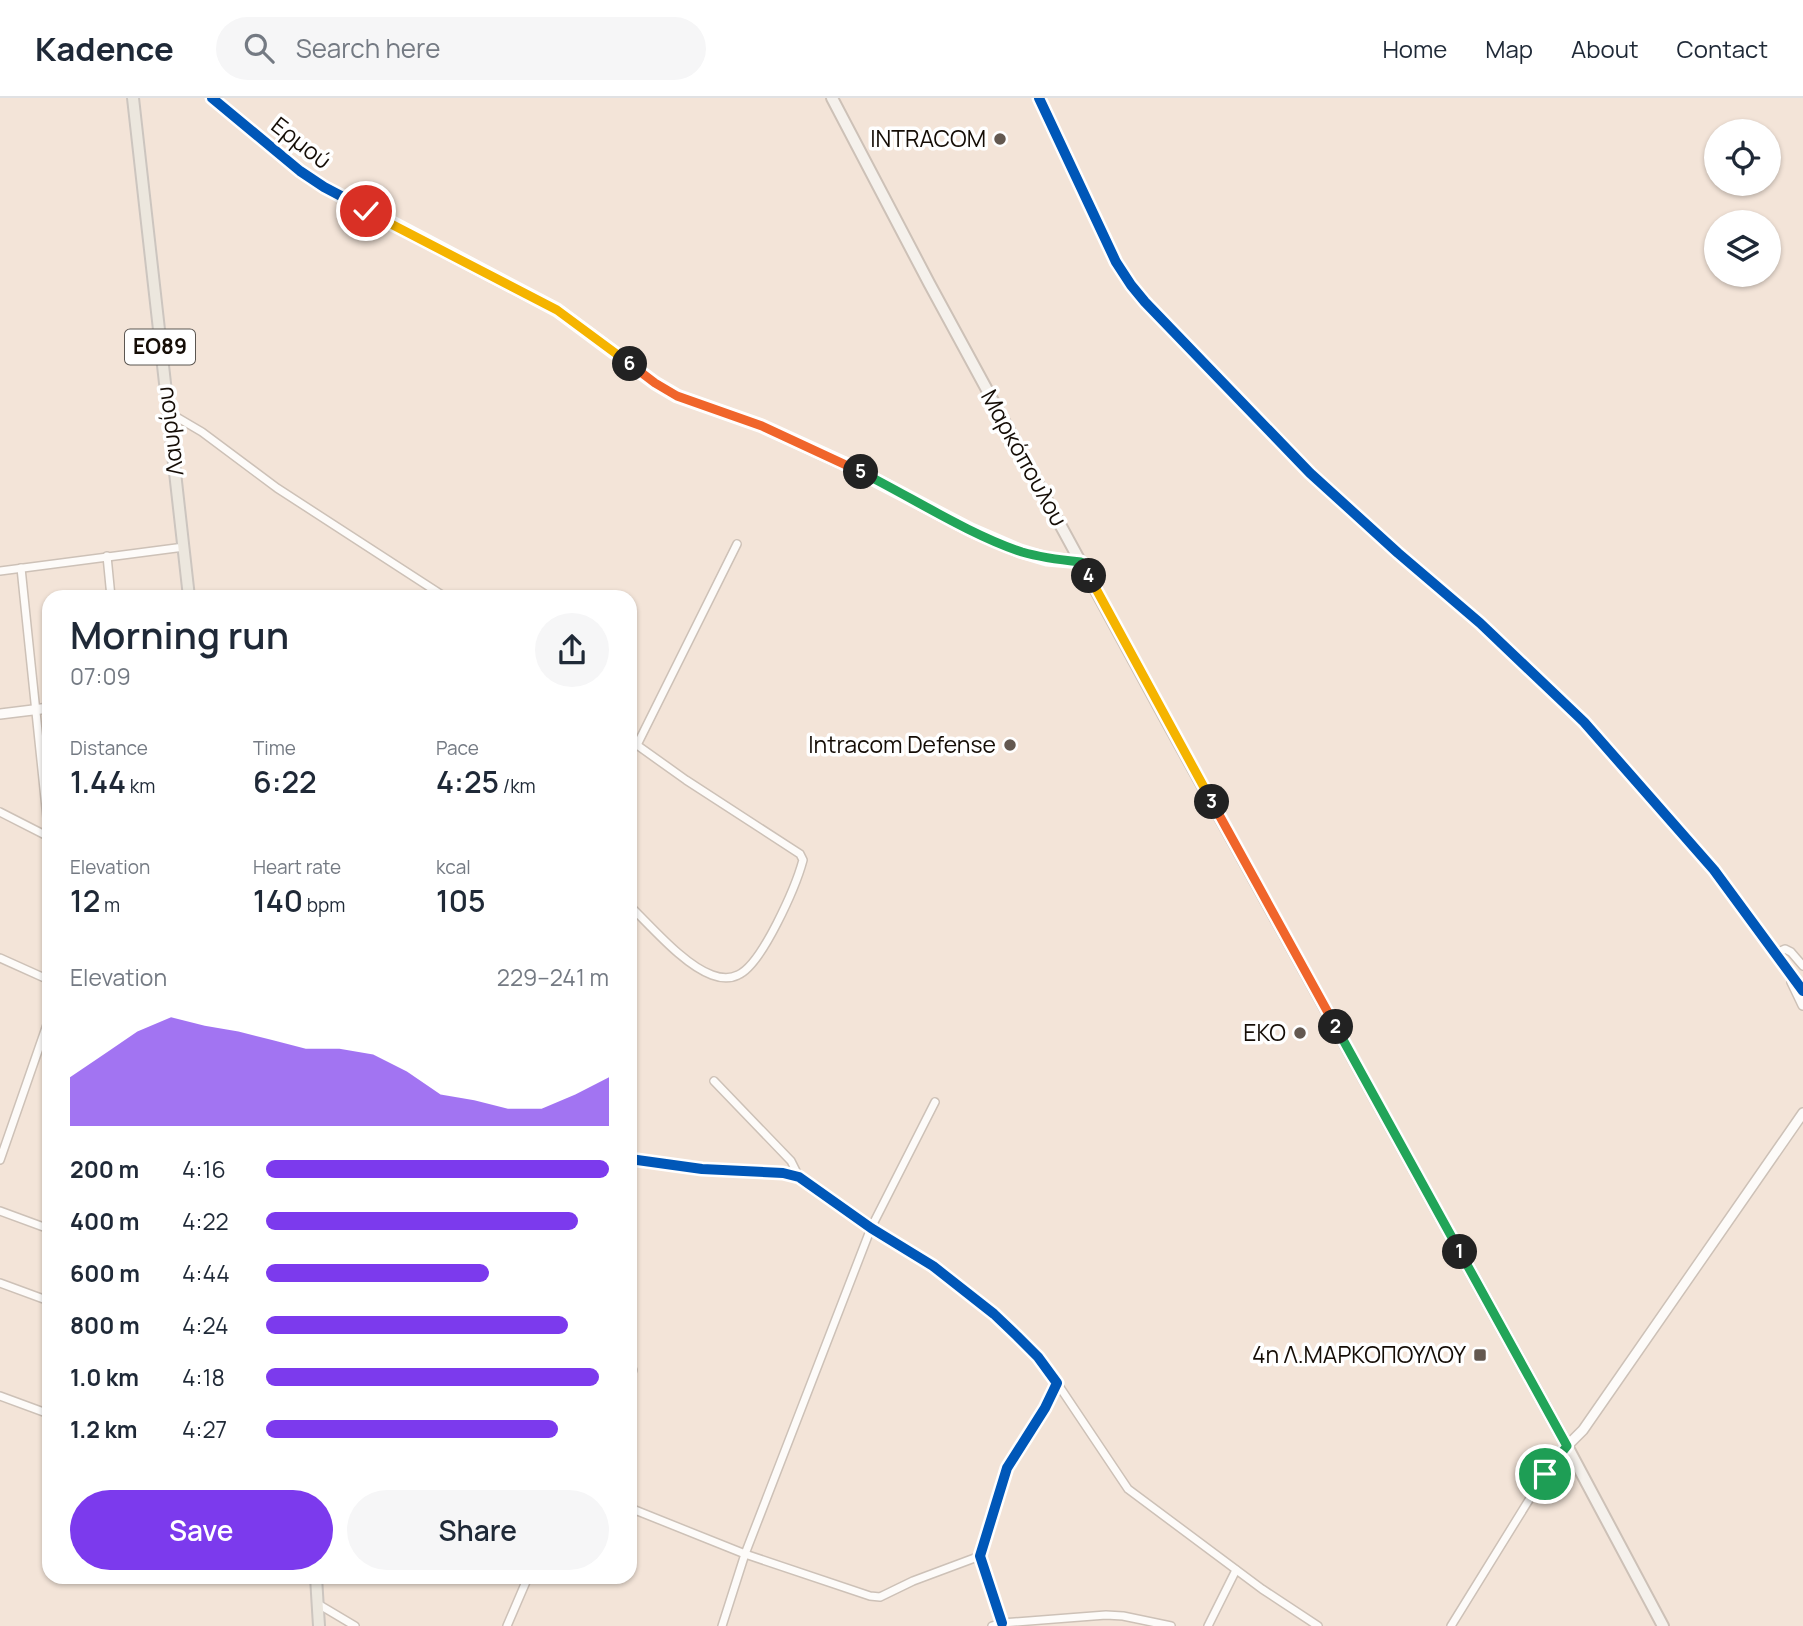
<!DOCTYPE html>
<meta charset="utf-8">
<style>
body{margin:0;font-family:Manrope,sans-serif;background:#f6f6f7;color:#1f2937;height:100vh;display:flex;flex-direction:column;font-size:26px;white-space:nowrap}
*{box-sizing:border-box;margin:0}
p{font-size:23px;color:#747a83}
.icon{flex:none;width:38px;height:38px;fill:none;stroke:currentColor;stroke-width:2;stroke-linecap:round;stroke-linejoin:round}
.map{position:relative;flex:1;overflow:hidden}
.panel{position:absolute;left:42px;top:492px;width:595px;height:994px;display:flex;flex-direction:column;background:#fff;border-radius:21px;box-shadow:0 2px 5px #0004}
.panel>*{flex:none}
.controls{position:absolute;left:1704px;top:21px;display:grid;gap:14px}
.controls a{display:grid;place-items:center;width:77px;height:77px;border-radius:50%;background:#fff;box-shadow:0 2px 5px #0004;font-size:35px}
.pin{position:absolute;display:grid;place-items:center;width:60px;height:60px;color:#fff;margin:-30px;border:4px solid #fff;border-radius:50%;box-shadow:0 2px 7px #0007}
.km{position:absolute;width:35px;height:35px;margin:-18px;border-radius:50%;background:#222;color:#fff;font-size:19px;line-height:35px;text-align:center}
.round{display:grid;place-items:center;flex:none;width:74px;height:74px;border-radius:37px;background:#f6f6f7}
.headline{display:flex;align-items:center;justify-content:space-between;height:119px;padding:0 28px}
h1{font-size:38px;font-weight:600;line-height:52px}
.metrics{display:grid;grid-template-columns:repeat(3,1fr);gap:10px;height:119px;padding:7px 28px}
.metrics div{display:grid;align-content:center}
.metrics b{font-size:30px;font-weight:600}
.metrics small{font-size:19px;font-weight:400}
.metrics p{font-size:19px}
.chart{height:196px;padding:14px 28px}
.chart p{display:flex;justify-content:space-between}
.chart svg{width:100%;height:126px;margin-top:7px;fill:#7c3aed;opacity:.7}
.cta{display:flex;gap:14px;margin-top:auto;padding:14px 28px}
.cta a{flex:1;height:80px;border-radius:42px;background:#7c3aed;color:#fff;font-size:28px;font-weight:600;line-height:80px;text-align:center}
.cta a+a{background:#f6f6f7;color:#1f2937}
ul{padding:0 28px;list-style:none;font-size:23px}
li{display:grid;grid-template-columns:112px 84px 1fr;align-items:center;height:52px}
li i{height:18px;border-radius:9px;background:#7c3aed}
header{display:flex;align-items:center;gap:42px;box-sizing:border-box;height:98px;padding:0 35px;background:#fff;border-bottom:2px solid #e0e1e3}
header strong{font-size:33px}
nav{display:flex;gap:38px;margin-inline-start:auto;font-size:24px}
.search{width:490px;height:63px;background:#f6f6f7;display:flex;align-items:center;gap:18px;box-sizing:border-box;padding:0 24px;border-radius:38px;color:#747a83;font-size:26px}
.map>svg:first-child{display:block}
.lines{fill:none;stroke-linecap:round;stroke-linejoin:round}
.minor-casing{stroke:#cdc1b7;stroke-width:10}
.tertiary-casing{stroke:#cdc1b7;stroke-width:12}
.secondary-casing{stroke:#cdc1b7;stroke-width:14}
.primary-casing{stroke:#ccc5bf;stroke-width:14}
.minor{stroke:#fdfbf9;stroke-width:7}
.tertiary{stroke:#fdfbf9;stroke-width:9}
.secondary{stroke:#f5f1ec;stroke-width:10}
.primary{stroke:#ece7de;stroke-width:10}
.cycleway-casing{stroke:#fff;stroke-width:15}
.cycleway{stroke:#0057b8;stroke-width:10}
.split-1-casing{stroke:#fff;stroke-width:14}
.split-2-casing{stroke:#fff;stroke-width:14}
.split-3-casing{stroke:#fff;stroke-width:14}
.split-4-casing{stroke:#fff;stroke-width:14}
.split-5-casing{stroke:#fff;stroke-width:14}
.split-6-casing{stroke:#fff;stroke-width:14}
.split-7-casing{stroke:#fff;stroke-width:14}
.split-1{stroke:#22a559;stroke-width:9}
.split-2{stroke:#22a559;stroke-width:9}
.split-3{stroke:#f0652b;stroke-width:9}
.split-4{stroke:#f5b400;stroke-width:9}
.split-5{stroke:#22a559;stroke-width:9}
.split-6{stroke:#f0652b;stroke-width:9}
.split-7{stroke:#f5b400;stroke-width:9}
.poi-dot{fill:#635850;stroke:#fff;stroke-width:2.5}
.labels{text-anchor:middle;stroke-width:7;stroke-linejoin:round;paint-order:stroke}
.shield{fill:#fff;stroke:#5b5651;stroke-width:2}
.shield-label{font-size:21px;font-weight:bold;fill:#150d06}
.poi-label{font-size:23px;fill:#150d06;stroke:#fff;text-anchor:end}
.street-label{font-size:23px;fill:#150d06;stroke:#fff}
</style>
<header>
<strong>Kadence</strong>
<div class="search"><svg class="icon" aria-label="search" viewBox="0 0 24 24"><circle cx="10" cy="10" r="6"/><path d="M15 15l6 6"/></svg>Search here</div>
<nav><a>Home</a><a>Map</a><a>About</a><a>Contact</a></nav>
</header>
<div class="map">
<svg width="1803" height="1528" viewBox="0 0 1803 1528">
<rect width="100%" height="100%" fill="#f3e4d8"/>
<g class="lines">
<g class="minor-casing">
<g id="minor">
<path d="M212,0L300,73L324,89L557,212L655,285L677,298L762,328L843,365L971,432L1020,453L1047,461L1081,464"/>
<path d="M168,314L202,334L277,390L445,499"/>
<path d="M107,458L111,499"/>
<path d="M21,470L49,739"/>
<path d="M0,473L184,449"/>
<path d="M630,642L686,682L800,756L803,762C796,788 762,867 738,877C730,881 720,880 712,877C684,867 652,829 630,808"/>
<path d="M637,647L737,446"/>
<path d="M0,714L49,739"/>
<path d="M1774,856L1785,851L1791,854L1803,868"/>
<path d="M0,860L49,882"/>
<path d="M714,983L791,1063L799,1079"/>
<path d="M630,1061L702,1071L783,1075L799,1079L871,1130L933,1168L994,1216L1017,1238L1038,1259L1057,1285L1045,1310L1007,1370L980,1458L1002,1525"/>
<path d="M0,1062L49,921"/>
<path d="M0,1113L49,1131"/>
<path d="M0,1185L49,1203"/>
<path d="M630,1271L633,1272L630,1280"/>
<path d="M1057,1285L1128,1391L1262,1491L1318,1528"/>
<path d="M0,1298L49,1316"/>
<path d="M630,1410L745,1456L870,1498L880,1499L913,1483L980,1458"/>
<path d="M318,1506L355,1528"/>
<path d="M507,1528L528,1479"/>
<path d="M722,1528L745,1456L871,1130L935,1004"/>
<path d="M992,1528L1002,1525L1106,1517L1123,1518L1171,1528"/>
<path d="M1208,1528L1236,1472"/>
<path d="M1451,1528L1545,1376L1567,1348"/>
</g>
</g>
<g class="tertiary-casing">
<g id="tertiary">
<path d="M1039,0L1116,164L1131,187L1145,204L1310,375L1398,455L1480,525L1584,624L1714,772L1803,893"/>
<path d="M0,616L49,610"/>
<path d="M1792,884L1803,907"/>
<path d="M1567,1348L1583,1332L1803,1015"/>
</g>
</g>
<g class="secondary-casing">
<path id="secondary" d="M832,0L929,185L1163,616L1567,1348L1663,1528"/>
</g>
<g class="primary-casing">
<g id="primary">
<path d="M133,0L189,499"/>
<path d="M316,1479L319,1528"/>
</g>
</g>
<use href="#minor" class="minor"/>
<use href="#tertiary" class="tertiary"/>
<use href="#secondary" class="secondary"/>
<use href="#primary" class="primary"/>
<g class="cycleway-casing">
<g id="cycleway">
<path d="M212,0L300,73L324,89L557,212L655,285L677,298L762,328L843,365L971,432L1020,453L1047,461L1081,464"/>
<path d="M1039,0L1116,164L1131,187L1145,204L1310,375L1398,455L1480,525L1584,624L1714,772L1803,893"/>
<path d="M630,1061L702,1071L783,1075L799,1079L871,1130L933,1168L994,1216L1017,1238L1038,1259L1057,1285L1045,1310L1007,1370L980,1458L1002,1525"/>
</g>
</g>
<use href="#cycleway" class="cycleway"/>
</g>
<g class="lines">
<g class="split-1-casing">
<path id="split-1" d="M1460,1154L1567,1348L1545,1376"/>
</g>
<g class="split-2-casing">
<path id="split-2" d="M1336,929L1460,1154"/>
</g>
<g class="split-3-casing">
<path id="split-3" d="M1212,704L1336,929"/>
</g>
<g class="split-4-casing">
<path id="split-4" d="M1089,478L1212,704"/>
</g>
<g class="split-5-casing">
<path id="split-5" d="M861,374C911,399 970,437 1022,454C1042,460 1061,462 1081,464L1089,478"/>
</g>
<g class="split-6-casing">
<path id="split-6" d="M630,266L655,285L677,298L762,328L861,374"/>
</g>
<g class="split-7-casing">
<path id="split-7" d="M366,113L557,212L630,266"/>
</g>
<use href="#split-1" class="split-1"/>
<use href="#split-2" class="split-2"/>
<use href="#split-3" class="split-3"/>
<use href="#split-4" class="split-4"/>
<use href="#split-5" class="split-5"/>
<use href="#split-6" class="split-6"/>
<use href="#split-7" class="split-7"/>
</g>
<g class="poi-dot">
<circle cx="1000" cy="41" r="7"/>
<circle cx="1010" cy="647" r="7"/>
<circle cx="1300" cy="935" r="7"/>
<rect x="1473" y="1250" width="14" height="14" rx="3.5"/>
</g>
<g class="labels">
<rect class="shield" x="125" y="231.5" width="70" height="35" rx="5"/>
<g class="shield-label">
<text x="160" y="256">ΕΟ89</text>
</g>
<g class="poi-label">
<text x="986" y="49">INTRACOM</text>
<text x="996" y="655">Intracom Defense</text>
<text x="1286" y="943">EKO</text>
<text x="1466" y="1265">4η Λ.ΜΑΡΚΟΠΟΥΛΟΥ</text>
</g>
<g class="street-label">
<text transform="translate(301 45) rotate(38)" y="8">Ερμού</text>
<text transform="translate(170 333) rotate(-97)" y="8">Λαυρίου</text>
<text transform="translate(1024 360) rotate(61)" y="8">Μαρκόπουλου</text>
</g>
</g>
</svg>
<div class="controls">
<a><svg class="icon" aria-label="locate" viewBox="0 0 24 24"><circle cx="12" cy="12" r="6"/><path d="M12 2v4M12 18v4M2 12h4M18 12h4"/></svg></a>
<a><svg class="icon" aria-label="layers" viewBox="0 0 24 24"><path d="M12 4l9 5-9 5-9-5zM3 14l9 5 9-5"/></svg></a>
</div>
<div class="pin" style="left:1545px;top:1376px;background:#1e9e55"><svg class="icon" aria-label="arrive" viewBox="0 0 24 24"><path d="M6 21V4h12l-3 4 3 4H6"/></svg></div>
<div class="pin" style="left:366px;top:113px;background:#d93025"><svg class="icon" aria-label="check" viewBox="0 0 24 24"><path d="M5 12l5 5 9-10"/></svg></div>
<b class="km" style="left:1460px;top:1154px">1</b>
<b class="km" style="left:1336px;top:929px">2</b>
<b class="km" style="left:1212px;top:704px">3</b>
<b class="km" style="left:1089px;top:478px">4</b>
<b class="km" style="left:861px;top:374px">5</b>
<b class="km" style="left:630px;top:266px">6</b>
<section class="panel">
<div class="headline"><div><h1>Morning run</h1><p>07:09</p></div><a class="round"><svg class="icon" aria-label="share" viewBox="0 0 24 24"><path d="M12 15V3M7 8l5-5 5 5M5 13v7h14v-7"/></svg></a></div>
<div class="metrics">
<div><p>Distance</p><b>1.44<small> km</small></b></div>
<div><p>Time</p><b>6:22</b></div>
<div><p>Pace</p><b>4:25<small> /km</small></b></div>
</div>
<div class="metrics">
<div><p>Elevation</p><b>12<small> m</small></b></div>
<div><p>Heart rate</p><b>140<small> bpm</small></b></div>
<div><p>kcal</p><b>105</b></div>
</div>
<div class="chart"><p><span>Elevation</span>229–241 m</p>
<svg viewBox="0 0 160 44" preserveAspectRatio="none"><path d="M0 44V27L10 19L20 11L30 6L40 9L50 11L60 14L70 17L80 17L90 19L100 25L110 33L120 35L130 38L140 38L150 33L160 27V44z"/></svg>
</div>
<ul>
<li><b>200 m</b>4:16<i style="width:100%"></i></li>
<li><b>400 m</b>4:22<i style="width:91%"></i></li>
<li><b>600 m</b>4:44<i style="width:65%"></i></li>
<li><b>800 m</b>4:24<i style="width:88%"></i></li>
<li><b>1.0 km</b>4:18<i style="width:97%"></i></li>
<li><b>1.2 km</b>4:27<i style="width:85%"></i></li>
</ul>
<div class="cta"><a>Save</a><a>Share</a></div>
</section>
</div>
